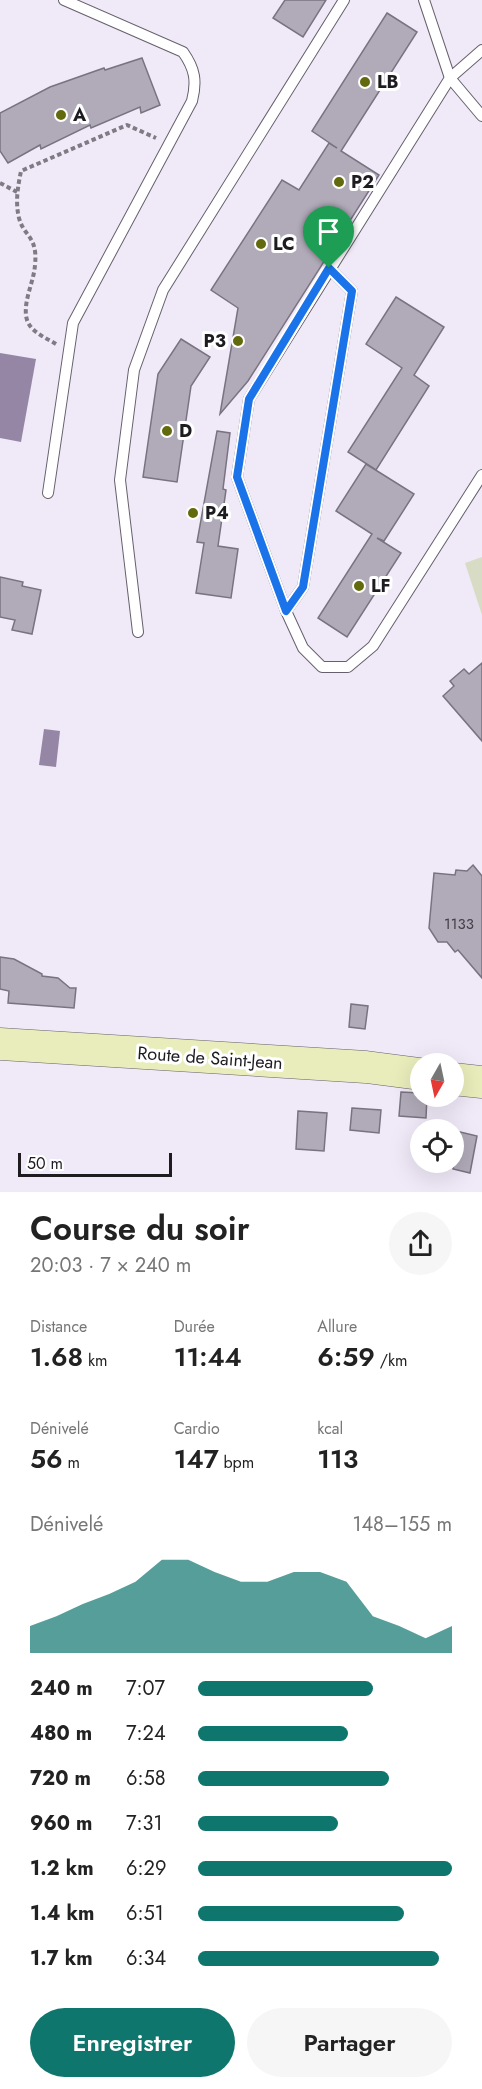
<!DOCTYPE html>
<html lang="fr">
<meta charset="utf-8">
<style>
body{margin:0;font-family:Jost,sans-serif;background:#f6f6f6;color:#222;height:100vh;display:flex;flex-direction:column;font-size:22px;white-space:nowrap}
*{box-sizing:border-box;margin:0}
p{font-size:20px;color:#767676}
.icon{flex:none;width:33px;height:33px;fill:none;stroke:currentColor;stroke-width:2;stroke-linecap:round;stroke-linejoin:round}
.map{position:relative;height:1192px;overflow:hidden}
.sheet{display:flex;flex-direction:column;background:#fff;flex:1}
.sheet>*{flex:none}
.needle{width:39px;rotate:189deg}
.fabs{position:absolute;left:410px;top:1053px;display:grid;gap:12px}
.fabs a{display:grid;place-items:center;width:54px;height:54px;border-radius:50%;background:#fff;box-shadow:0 6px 24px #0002;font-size:30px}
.scale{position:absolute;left:18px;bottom:15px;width:154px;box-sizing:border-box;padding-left:6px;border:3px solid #1e1c21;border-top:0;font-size:16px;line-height:21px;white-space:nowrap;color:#1e1c21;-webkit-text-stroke:4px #fff;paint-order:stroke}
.pin{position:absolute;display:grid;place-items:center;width:51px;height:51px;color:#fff;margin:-62px -26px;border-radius:50% 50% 50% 0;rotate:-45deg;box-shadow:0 0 6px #0007}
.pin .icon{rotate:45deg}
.round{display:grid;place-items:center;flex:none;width:63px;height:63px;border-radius:32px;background:#f6f6f6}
.head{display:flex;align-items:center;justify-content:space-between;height:102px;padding:0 30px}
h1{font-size:33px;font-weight:600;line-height:45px}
.figures{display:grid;grid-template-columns:repeat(3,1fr);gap:9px;height:102px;padding:6px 30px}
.figures div{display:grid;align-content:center}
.figures b{font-size:26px;font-weight:600}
.figures small{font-size:16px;font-weight:400}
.figures p{font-size:16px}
.chart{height:168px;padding:12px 30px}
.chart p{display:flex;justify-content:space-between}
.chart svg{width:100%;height:108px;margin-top:6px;fill:#0f766e;opacity:.7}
.button{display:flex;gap:12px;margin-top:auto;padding:12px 30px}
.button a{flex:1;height:69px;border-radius:36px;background:#0f766e;color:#fff;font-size:24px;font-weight:600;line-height:69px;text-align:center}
.button a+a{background:#f6f6f6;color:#222}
ul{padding:0 30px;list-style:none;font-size:20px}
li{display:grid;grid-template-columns:96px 72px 1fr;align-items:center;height:45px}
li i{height:15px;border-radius:8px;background:#0f766e}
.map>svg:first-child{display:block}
.green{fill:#d8dcc4}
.water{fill:#9586a6}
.building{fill:#b1abb9;stroke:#797380;stroke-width:1.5}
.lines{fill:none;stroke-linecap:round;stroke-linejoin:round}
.lane-casing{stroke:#66606c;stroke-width:12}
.secondary-casing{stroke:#66606c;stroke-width:33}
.path{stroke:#7f7b84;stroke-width:4;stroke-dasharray:4.5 3;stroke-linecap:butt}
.lane{stroke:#fff;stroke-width:10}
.secondary{stroke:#e9edbb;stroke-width:32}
.route-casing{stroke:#fff;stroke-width:12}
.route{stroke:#1a73e8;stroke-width:8}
.poi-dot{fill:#626a0d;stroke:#fff;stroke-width:2}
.labels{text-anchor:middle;stroke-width:6;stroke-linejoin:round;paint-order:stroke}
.number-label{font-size:15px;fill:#434047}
.poi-label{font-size:18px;font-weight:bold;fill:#1e1c21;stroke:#fff;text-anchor:start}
.street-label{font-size:18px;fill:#1e1c21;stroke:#fff}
</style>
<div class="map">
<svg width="482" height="1192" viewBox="0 0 482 1192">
<rect width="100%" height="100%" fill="#f0e9f8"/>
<path class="green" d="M482,557V615L465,563Z"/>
<g class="water">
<path d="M0,353L36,359L21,442L0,438Z"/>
<path d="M44,729L60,731L56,767L39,765Z"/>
</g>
<g class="building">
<path d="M285,0H326L303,37L273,18Z"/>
<path d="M387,13L417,32L341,151L379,175L248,381L220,414L238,308L211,290L282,180L299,190L329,143L337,148L312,131Z"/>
<path d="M142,58L160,105L141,113L140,107L91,128L90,125L41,149L40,145L8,163L0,151V113L50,87L104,68L105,70Z"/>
<path d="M396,297L444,327L414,375L429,386L376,470L348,452L402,368L366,344Z"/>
<path d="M181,339L210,357L191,386L177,482L143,477L158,374Z"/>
<path d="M217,431L230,433L223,489L226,490L218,546L238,549L231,598L196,593L204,543L197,542Z"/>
<path d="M366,464L414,494L384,541L377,538L401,553L347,637L318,618L372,534L336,511Z"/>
<path d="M0,577L23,582L22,586L41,590L32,634L12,630L15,620L0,617Z"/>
<path d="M482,663V741L443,696L454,686L450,681L464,669L469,674Z"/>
<path d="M473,865L482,876V978L458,950L455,952L447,942H438L429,928L434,873L455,875L456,870L467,871Z"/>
<path d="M0,957L14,959L42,974V976L58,978L70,988H76L74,1008L8,1003L9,991L0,989Z"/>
<path d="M351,1004L368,1006L365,1029L349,1027Z"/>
<path d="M401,1092L420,1093V1096H427L426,1118L399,1116Z"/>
<path d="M352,1108L381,1110L379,1133L350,1130Z"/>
<path d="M298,1111L327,1113L324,1151L296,1149Z"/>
<path d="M456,1131L477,1136L470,1173L453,1169Z"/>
</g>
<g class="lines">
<g class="lane-casing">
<g id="lane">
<path d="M424,0L450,78L482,116"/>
<path d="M482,50L450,78L249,399L237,477L286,611L303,648L322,667H348L373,646L482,475"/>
<path d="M48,493L73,323L192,101C197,81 195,69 183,52L64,0"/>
<path d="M286,611L303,587L352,291L329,268"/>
<path d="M138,632L120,480L134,370L163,290L344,0"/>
</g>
</g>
<g class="secondary-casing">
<g id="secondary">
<path d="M0,1044L366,1067L420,1074"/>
<path d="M453,1079L482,1082"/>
</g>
</g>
<g class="path">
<path d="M0,183L17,192"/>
<path d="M56,344C46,338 31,332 27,320C22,303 34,282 35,265C38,236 24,237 19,218C15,202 18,186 21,171L127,125L156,138"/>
</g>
<use href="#lane" class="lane"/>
<use href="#secondary" class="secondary"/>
</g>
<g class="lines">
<g class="route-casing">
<path id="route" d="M329,268L352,291L303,587L286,611L237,477L249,399Z"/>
</g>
<use href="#route" class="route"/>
</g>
<g class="poi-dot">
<circle cx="365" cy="82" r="6"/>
<circle cx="61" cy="115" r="6"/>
<circle cx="339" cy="182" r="6"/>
<circle cx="261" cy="244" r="6"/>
<circle cx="238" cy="341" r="6"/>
<circle cx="167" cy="431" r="6"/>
<circle cx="193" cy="513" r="6"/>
<circle cx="359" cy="586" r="6"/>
</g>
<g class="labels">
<g class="number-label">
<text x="459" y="929">1133</text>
</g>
<g class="poi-label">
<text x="377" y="88">LB</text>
<text x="73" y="121">A</text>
<text x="351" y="188">P2</text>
<text x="273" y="250">LC</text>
<text x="226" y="347" text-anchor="end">P3</text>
<text x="179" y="437">D</text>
<text x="205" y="519">P4</text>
<text x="371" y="592">LF</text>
</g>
<g class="street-label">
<text transform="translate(210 1058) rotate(4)" y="6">Route de Saint-Jean</text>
</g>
</g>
</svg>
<div class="fabs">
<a><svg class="needle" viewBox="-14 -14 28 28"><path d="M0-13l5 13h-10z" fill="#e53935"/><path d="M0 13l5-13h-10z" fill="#767676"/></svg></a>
<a><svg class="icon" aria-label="locate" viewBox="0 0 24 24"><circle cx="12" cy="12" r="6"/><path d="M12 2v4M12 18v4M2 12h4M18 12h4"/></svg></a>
</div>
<div class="scale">50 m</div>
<div class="pin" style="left:329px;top:268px;background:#1e9e55"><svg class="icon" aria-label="arrive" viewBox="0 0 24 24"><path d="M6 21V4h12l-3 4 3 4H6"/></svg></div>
</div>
<section class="sheet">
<div class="head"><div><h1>Course du soir</h1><p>20:03 · 7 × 240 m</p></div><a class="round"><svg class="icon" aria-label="share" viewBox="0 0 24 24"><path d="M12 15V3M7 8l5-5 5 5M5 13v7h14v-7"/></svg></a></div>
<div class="figures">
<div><p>Distance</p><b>1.68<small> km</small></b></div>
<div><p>Durée</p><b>11:44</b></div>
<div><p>Allure</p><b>6:59<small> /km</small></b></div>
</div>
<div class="figures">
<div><p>Dénivelé</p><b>56<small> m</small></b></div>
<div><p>Cardio</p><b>147<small> bpm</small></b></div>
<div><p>kcal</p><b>113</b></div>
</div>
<div class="chart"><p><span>Dénivelé</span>148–155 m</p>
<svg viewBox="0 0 160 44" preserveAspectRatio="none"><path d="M0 44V33L10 29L20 24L30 20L40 15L50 6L60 6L70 11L80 15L90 15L100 11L110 11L120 15L130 29L140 33L150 38L160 33V44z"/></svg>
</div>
<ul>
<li><b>240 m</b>7:07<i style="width:69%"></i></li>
<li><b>480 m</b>7:24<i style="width:59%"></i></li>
<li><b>720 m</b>6:58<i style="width:75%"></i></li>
<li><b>960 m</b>7:31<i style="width:55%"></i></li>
<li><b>1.2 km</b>6:29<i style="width:100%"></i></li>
<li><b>1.4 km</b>6:51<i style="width:81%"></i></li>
<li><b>1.7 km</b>6:34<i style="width:95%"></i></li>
</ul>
<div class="button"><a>Enregistrer</a><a>Partager</a></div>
</section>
